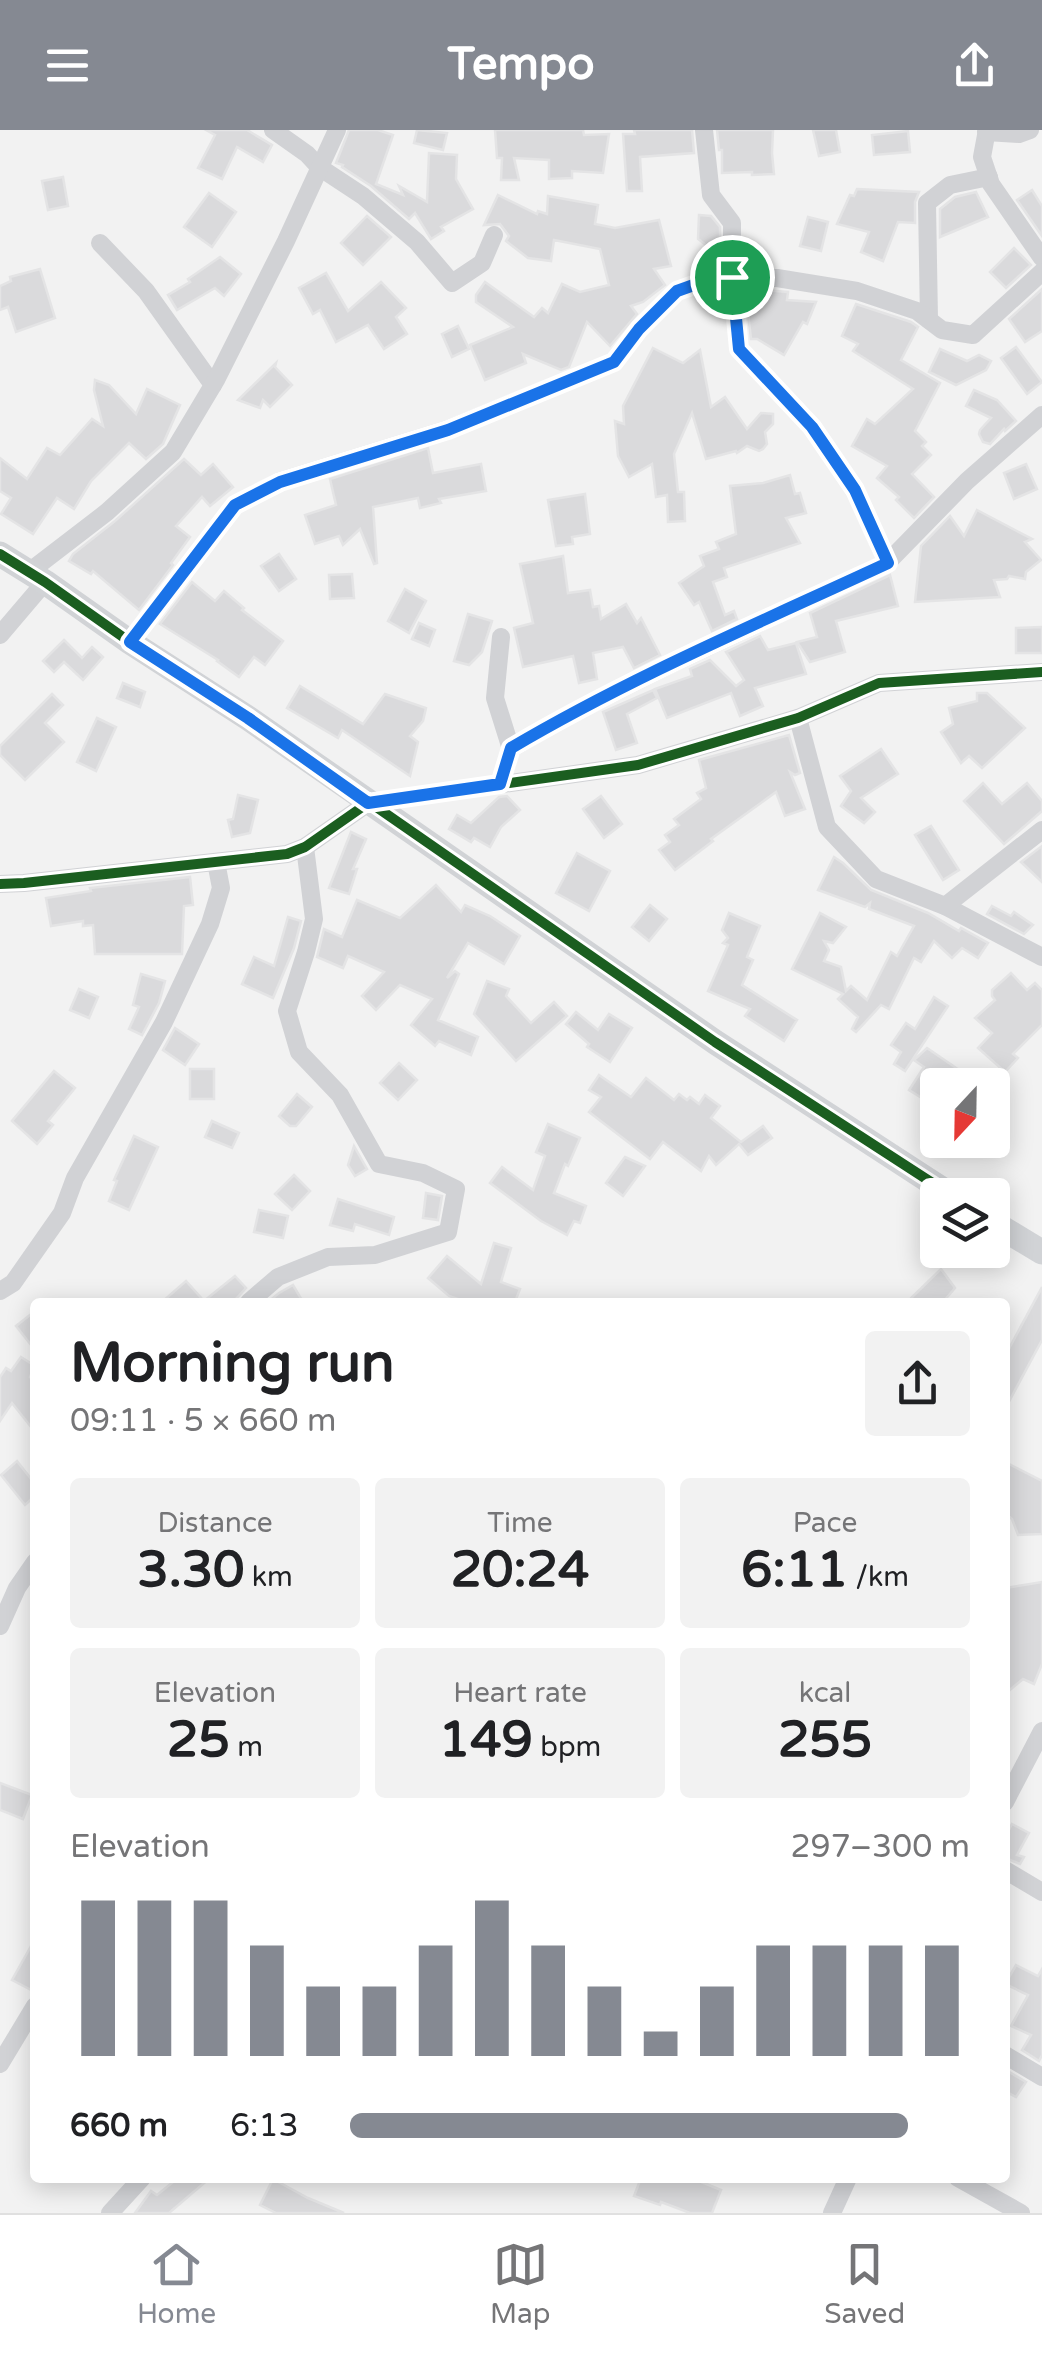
<!DOCTYPE html>
<meta charset="utf-8">
<style>
body{margin:0;font-family:"Varela Round",sans-serif;background:#f2f2f2;color:#202124;height:100vh;display:flex;flex-direction:column;font-size:38px;white-space:nowrap}
*{box-sizing:border-box;margin:0}
p{font-size:32px;color:#757577}
.icon{flex:none;width:55px;height:55px;fill:none;stroke:currentColor;stroke-width:2;stroke-linecap:round;stroke-linejoin:round}
.map{position:relative;flex:1;overflow:hidden}
.side{position:absolute;left:30px;top:1168px;width:980px;height:885px;display:flex;flex-direction:column;background:#fff;border-radius:10px;box-shadow:0 5px 25px #0003}
.side>*{flex:none}
.needle{width:65px;rotate:202deg}
.controls{position:absolute;left:920px;top:938px;display:grid;gap:20px}
.controls a{display:grid;place-items:center;width:90px;height:90px;border-radius:10px;background:#fff;box-shadow:0 5px 25px #0003;font-size:50px}
.pin{position:absolute;display:grid;place-items:center;width:85px;height:85px;color:#fff;margin:-42px;border:5px solid #fff;border-radius:50%;box-shadow:0 2px 10px #0007}
.round{display:grid;place-items:center;flex:none;width:105px;height:105px;border-radius:10px;background:#f2f2f2}
.summary{display:flex;align-items:center;justify-content:space-between;height:170px;padding:0 40px}
h1{font-size:55px;font-weight:700;line-height:75px}
.metrics{display:grid;grid-template-columns:repeat(3,1fr);gap:15px;height:170px;padding:10px 40px}
.metrics div{display:grid;align-content:center;border-radius:10px;background:#f2f2f2;text-align:center}
.metrics b{font-size:50px;font-weight:700}
.metrics small{font-size:28px;font-weight:400}
.metrics p{font-size:28px}
.chart{height:280px;padding:20px 40px}
.chart p{display:flex;justify-content:space-between}
.chart svg{width:100%;height:180px;margin-top:10px;stroke:#858992;stroke-width:6}
ul{padding:0 40px;list-style:none;font-size:32px}
li{display:grid;grid-template-columns:160px 120px 1fr;align-items:center;height:75px}
li i{height:25px;border-radius:12px;background:#858992}
header{display:flex;justify-content:space-between;align-items:center;height:130px;padding:0 40px;background:#858992;color:#fff;font-size:45px;font-weight:700}
.dock{display:flex;justify-content:space-around;align-items:center;height:140px;border-top:2px solid #e0e0e0;background:#fff;font-size:28px;color:#757577}
.dock a{display:grid;justify-items:center;gap:5px}
.dock .on{color:#858992}
.map>svg:first-child{display:block}
.building{fill:#dadadc;stroke:#e4e4e5;stroke-width:2.5}
.lines{fill:none;stroke-linecap:round;stroke-linejoin:round}
.street{stroke:#d1d2d5;stroke-width:18}
.secondary{stroke:#d1d3d6;stroke-width:25}
.cycleway-casing{stroke:#fff;stroke-width:16}
.cycleway{stroke:#1b5e20;stroke-width:10}
.route-casing{stroke:#fff;stroke-width:20}
.route{stroke:#1a73e8;stroke-width:12}
</style>
<header><svg class="icon" aria-label="menu" viewBox="0 0 24 24"><path d="M4 6h16M4 12h16M4 18h16"/></svg>Tempo<svg class="icon" aria-label="share" viewBox="0 0 24 24"><path d="M12 15V3M7 8l5-5 5 5M5 13v7h14v-7"/></svg></header>
<div class="map">
<svg width="1042" height="2083" viewBox="0 0 1042 2083">
<rect width="100%" height="100%" fill="#f2f2f2"/>
<g class="building">
<path d="M206,0H247L272,15L263,32L237,17L222,49L198,38L215,5Z"/>
<path d="M349,0H378L393,5L376,54L403,65L399,56L427,72L429,23L457,25L456,49L473,79L441,97L444,101L431,109L415,83L409,89L371,56L342,37L343,35L336,33Z"/>
<path d="M417,0L447,3L443,20L414,13Z"/>
<path d="M495,0H583L584,5L609,4L603,43L572,41V48L549,49V30L514,28L519,50H501L502,28H497Z"/>
<path d="M634,0H692L694,23L640,27L642,61H627L623,4H635Z"/>
<path d="M717,0H773L772,23L774,44L752,45V42L722,43V20H719Z"/>
<path d="M813,0H836L840,22L819,26Z"/>
<path d="M908,1L910,22L874,25L872,5Z"/>
<path d="M63,47L68,76L48,80L42,51Z"/>
<path d="M857,59L919,62L915,72V93L898,92L883,131L861,122L869,102L837,94L850,65L854,66Z"/>
<path d="M1032,60L1042,76V106L1017,70Z"/>
<path d="M976,62L988,87L940,107V79L955,67Z"/>
<path d="M209,63L236,82L212,117L184,97Z"/>
<path d="M498,65L537,84L538,81L547,84L548,66L598,75L595,94L615,98L659,90L671,136L654,139L665,155L643,172L631,176L637,184L610,216L587,192L569,237L561,240L523,224L526,233L485,250L470,215L513,197L476,172V165L485,152L534,187L542,178L548,183L562,154L580,162L609,155L600,119L554,110L551,131L528,128L506,111L509,106L500,94L484,95Z"/>
<path d="M699,85L711,86L720,97V118H710L698,109Z"/>
<path d="M367,86L391,107L363,135L341,113Z"/>
<path d="M808,87L828,92L821,121L800,116Z"/>
<path d="M1014,118L1031,135L1006,158L990,142Z"/>
<path d="M220,127L241,144L224,166L215,158L177,180L168,165L190,152L188,149Z"/>
<path d="M40,139L55,188L16,202L8,177L0,180V156L11,151L10,147Z"/>
<path d="M326,143L348,181L381,152L406,178L396,187L407,204L384,219L368,195L336,212L320,180L313,184L299,158Z"/>
<path d="M1042,159V201L1025,212L1009,189Z"/>
<path d="M763,160L788,162L787,170L816,172L807,194L803,192L784,225L757,209H751L746,166L762,167Z"/>
<path d="M856,174L911,192L918,197L901,230L940,253L915,301L926,312L922,316L931,325L912,344L934,367L914,388L896,370L899,367L877,348L887,336L852,316L867,289L875,294L913,259L853,221L858,214L842,206Z"/>
<path d="M458,196L469,219L452,227L442,204Z"/>
<path d="M1016,217L1042,252L1027,264L1001,228Z"/>
<path d="M653,218L683,233L700,220L711,277L725,267L747,299L761,283L773,284V294L765,302L767,314L763,319L759,321L747,316L737,323L736,321L706,329L692,283L674,324L678,362H684L685,391L668,392L667,365L656,367L652,334L629,347L618,326L615,291L624,294L623,276Z"/>
<path d="M940,219L967,231L979,225L991,231L986,240L956,255L929,242Z"/>
<path d="M276,233L275,237L292,255L270,277L263,270L260,278L238,270Z"/>
<path d="M95,250L109,255L136,284L147,259L180,275L163,314L146,329L129,313L91,351L74,379L57,368L33,404L1,384L11,368L0,361V328L27,349L47,318L60,325L92,289L103,296L94,260Z"/>
<path d="M974,260L997,270L1016,291L1005,301L1004,299L990,314L983,312L979,304L980,300L991,288L966,276Z"/>
<path d="M428,318L433,343L481,334L486,361L439,369L441,373L420,378L418,368L373,377L377,433L374,434L360,399L343,415L339,406L315,414L305,385L336,375L330,349Z"/>
<path d="M184,329L201,345L213,334L233,357L210,376L202,367L176,396L190,407L171,433L173,435L139,480L93,441L91,444L69,431L73,424L115,391Z"/>
<path d="M1026,334L1037,359L1014,369L1004,343Z"/>
<path d="M790,345L795,364L800,363L806,383L786,388L800,413L724,438L727,447L713,452L725,485L734,481L737,489L712,501L699,472L694,475L679,453L704,436L700,426L719,419L716,412L736,404L730,356L763,353Z"/>
<path d="M585,364L590,404L572,407L573,414L556,416L548,370Z"/>
<path d="M977,380L1032,409L1025,412L1041,430L1026,442L1025,449L1009,446L1007,449L994,450L1000,467L915,472L921,416L950,386L964,406Z"/>
<path d="M279,424L296,449L279,461L261,436Z"/>
<path d="M563,426L568,463L590,460L593,477L599,476L601,489L626,474L637,493L641,488L660,525L634,538L623,517L593,523L597,549L579,553L573,526L523,537L514,498L533,493L520,434Z"/>
<path d="M352,444L354,468L330,469L329,445Z"/>
<path d="M890,445L898,476L836,491L845,522L810,532L797,512L817,507L810,483Z"/>
<path d="M192,452L215,471L224,461L244,478L242,480L283,511L265,535L254,527L239,547L217,531L218,530L160,494Z"/>
<path d="M405,459L426,471L409,503L388,491Z"/>
<path d="M468,484L492,491L482,522L469,535L454,531Z"/>
<path d="M419,493L435,500L429,516L412,509Z"/>
<path d="M1042,497V523H1016V498Z"/>
<path d="M760,506L768,520L796,513L806,544L755,558L763,576L740,586L731,563L667,588L655,559L692,546L690,539L710,530L736,556L744,550L726,522Z"/>
<path d="M64,510L82,528L92,517L103,527L83,550L64,532L54,542L43,531Z"/>
<path d="M123,553L145,562L140,577L117,568Z"/>
<path d="M300,556L363,594L385,564L426,578L423,591L410,606L418,612L410,646L342,600L338,608L287,578Z"/>
<path d="M653,560L657,568L627,584L637,613L616,620L603,582Z"/>
<path d="M977,563H987L1025,598L982,638L969,626L961,633L941,602L953,594L949,578L977,571Z"/>
<path d="M52,564L63,575L45,593L64,612L25,650L0,625V616Z"/>
<path d="M97,588L116,597L96,641L77,632Z"/>
<path d="M789,605L800,643L795,645L790,642L805,679L785,686L776,662L711,709L713,711L675,740L659,720L670,712L665,705L679,695L674,689L701,669L697,663L706,658L699,630Z"/>
<path d="M881,619L898,644L861,668L875,682L864,693L841,676L851,661L840,646Z"/>
<path d="M983,653L1002,674L1027,653L1042,671V681L1004,714L964,671Z"/>
<path d="M238,665L258,670L250,703L232,707L228,690L233,689Z"/>
<path d="M507,666L520,680L501,697L490,717L474,708L471,712L449,699L457,685L471,693L499,667Z"/>
<path d="M601,666L622,694L604,708L583,679Z"/>
<path d="M931,696L959,740L943,750L915,705Z"/>
<path d="M351,702L366,709L353,739H357L349,764L329,758Z"/>
<path d="M1042,716V752L1021,732Z"/>
<path d="M577,723L610,741L589,781L556,763Z"/>
<path d="M834,727L843,733L871,760L928,783L959,801L961,798L988,813L978,828L962,818L952,828L934,811L921,832L914,828L889,879L881,875L856,902L852,899L858,887L838,869L843,864L792,839L820,783L846,797L833,813L824,811L829,820L824,831L841,837L846,861L851,856L867,870L891,822L897,826L914,796L869,779L870,773L865,777L818,760Z"/>
<path d="M190,747L193,775L184,776L182,824H95L93,795L83,796V791L51,796L46,768L91,761L90,758Z"/>
<path d="M436,755L461,782L465,775L490,786L520,806L504,834L468,813L447,848L455,841L459,844L438,890L478,907L471,925L439,911L435,916L411,895L432,869L400,855L376,880L362,866L384,842L348,826L343,838L317,827L324,799L342,807L357,770L400,788Z"/>
<path d="M650,775L667,789L649,811L632,797Z"/>
<path d="M992,776L1011,786L1014,782L1033,795L1024,804L987,784Z"/>
<path d="M729,783L760,796L747,827L753,830L742,855L797,890L784,911L745,886L750,879L708,861L728,815L723,813L728,808L722,800Z"/>
<path d="M288,787L301,791L294,818L273,868L242,854L254,827L274,836Z"/>
<path d="M1011,843L1027,860L1035,853L1042,860V895L1013,924L1018,928L1005,942L978,918L992,903L975,888L995,870L992,866V860Z"/>
<path d="M141,844L165,851L159,873L142,905L129,899L139,877L133,875Z"/>
<path d="M487,851L509,859L506,866L531,893L554,872L567,886L516,931L474,884Z"/>
<path d="M79,859L98,867L89,888L70,880Z"/>
<path d="M934,867L948,876L905,941L894,934L901,922L891,915L906,893L915,899Z"/>
<path d="M576,882L598,900L609,884L632,898L610,932L587,917L589,914L566,894Z"/>
<path d="M175,898L199,914L185,935L163,920Z"/>
<path d="M927,918L981,955H938V978L909,960L924,937L914,930Z"/>
<path d="M399,933L417,950L398,970L380,953Z"/>
<rect x="190" y="939" width="24" height="30"/>
<path d="M54,941L75,958L48,991L53,995L37,1014L12,991Z"/>
<path d="M599,945L631,967L646,948L674,970L679,964L687,970L690,967L699,974L705,965L720,976L711,988L741,1012L763,996L772,1008L748,1025L739,1014L716,1035L709,1026L701,1041L663,1012L650,1029L589,982L601,967L589,960Z"/>
<path d="M297,964L312,977L296,996H290L279,986Z"/>
<path d="M212,991L239,1003L232,1018L205,1007Z"/>
<path d="M548,994L580,1008L568,1036L565,1034L554,1063L586,1076L580,1093L574,1091L567,1105L541,1091L490,1053L502,1037L533,1060L545,1026L536,1022Z"/>
<path d="M134,1006L158,1017L129,1080L109,1071L117,1051L114,1050Z"/>
<path d="M354,1016L367,1039L355,1046L348,1035Z"/>
<path d="M625,1027L645,1036L623,1066L606,1053Z"/>
<path d="M294,1045L310,1061L292,1080L275,1064Z"/>
<path d="M426,1063L442,1066L438,1090L423,1088Z"/>
<path d="M338,1069L394,1087L389,1105L355,1094L353,1101L330,1095Z"/>
<path d="M259,1080L288,1086L283,1108L254,1102Z"/>
<path d="M494,1113L511,1118L501,1152L520,1159L515,1172H466L449,1166L428,1148L447,1126L481,1154Z"/>
<path d="M941,1139L955,1158L943,1172H907Z"/>
<path d="M235,1146L246,1158L233,1172H162L186,1151L204,1171Z"/>
<path d="M293,1155L303,1172H268L279,1163Z"/>
<path d="M1042,1157V1210L1005,1279V1226Z"/>
<path d="M35,1181V1220L16,1196Z"/>
<path d="M21,1227L35,1236L30,1247L35,1252V1302L12,1273L0,1291V1247L6,1238L11,1241Z"/>
<path d="M17,1331L35,1354V1366L25,1375L1,1345Z"/>
<path d="M1005,1332L1042,1351V1404L1018,1405L1012,1389L1005,1383Z"/>
<path d="M1042,1452V1534L1034,1554L1023,1549L1005,1564V1458Z"/>
<path d="M0,1653L32,1665L23,1689L0,1680Z"/>
<path d="M1012,1694L1029,1703L1017,1725L1024,1727L1020,1734L1005,1728V1707Z"/>
<path d="M35,1809V1862L12,1850Z"/>
<path d="M1016,1835L1038,1846L1042,1839V1925L1039,1931L1022,1920L1031,1905L1011,1896L1028,1865L1005,1854Z"/>
<path d="M1006,1940L1026,1952L1016,1967L1005,1961Z"/>
<path d="M178,2048H210L169,2083H135L151,2061L157,2065Z"/>
<path d="M641,2048H700L699,2051L721,2060L712,2083H690L661,2072L660,2075L634,2066Z"/>
<path d="M273,2049L308,2068L344,2083H276L260,2075Z"/>
</g>
<g class="lines">
<g class="street">
<path d="M273,0L307,24L319,37L363,66L417,112L452,153L482,133L494,105"/>
<path d="M704,0L711,65L732,93V147L739,219L812,297L855,360L887,433"/>
<path d="M987,0L982,27L991,54L1042,128"/>
<path d="M986,2L1019,4L1030,0"/>
<path d="M100,113L146,161L213,255"/>
<path d="M929,190L927,73L950,55L989,47"/>
<path d="M29,442L107,382L173,322L216,250L286,111L337,0"/>
<path d="M0,505L45,452"/>
<path d="M501,507L495,568L511,619"/>
<path d="M130,512L235,375L280,351L448,299L614,232L639,199L677,161L717,147L777,148L857,161L917,181L942,200L973,205L1042,142"/>
<path d="M798,588L827,697L876,749L945,776L1042,827"/>
<path d="M501,654L511,619L561,589L671,534L887,433L967,351L1042,285"/>
<path d="M0,754L24,753L287,724L305,717L368,673L638,635L798,588L879,553L1042,542"/>
<path d="M945,776L1042,700"/>
<path d="M0,1161L13,1153L62,1083L75,1048L164,892L210,794L221,758L216,732"/>
<path d="M249,1172L278,1147L328,1127L375,1125L448,1102L456,1059L423,1043L379,1034L340,965L299,922L287,881L306,822L314,789L305,717"/>
<path d="M0,1496L17,1458L35,1432"/>
<path d="M1005,1672L1042,1601"/>
<path d="M1005,1740L1042,1762"/>
<path d="M1005,1925L1042,1947"/>
<path d="M0,1934L35,1876"/>
<path d="M958,2048L1021,2083"/>
<path d="M110,2083L142,2048"/>
<path d="M832,2083L848,2048"/>
</g>
<g class="secondary">
<path d="M0,424L45,452L130,512L248,588L715,912L951,1065"/>
<path d="M992,1092L1042,1122"/>
</g>
<g class="cycleway-casing">
<g id="cycleway">
<path d="M0,424L45,452L130,512L248,588L715,912L951,1065"/>
<path d="M0,754L24,753L287,724L305,717L368,673L638,635L798,588L879,553L1042,542"/>
</g>
</g>
<use href="#cycleway" class="cycleway"/>
</g>
<g class="lines">
<g class="route-casing">
<path id="route" d="M716,147H732L739,219L812,297L855,360L888,433C761,492 631,547 511,618L500,654L368,673L248,588L130,512L235,375L280,352L448,300L614,232L639,199L677,161Z"/>
</g>
<use href="#route" class="route"/>
</g>
</svg>
<div class="controls">
<a><svg class="needle" viewBox="-14 -14 28 28"><path d="M0-13l5 13h-10z" fill="#e53935"/><path d="M0 13l5-13h-10z" fill="#757577"/></svg></a>
<a><svg class="icon" aria-label="layers" viewBox="0 0 24 24"><path d="M12 4l9 5-9 5-9-5zM3 14l9 5 9-5"/></svg></a>
</div>
<div class="pin" style="left:732px;top:147px;background:#1e9e55"><svg class="icon" aria-label="arrive" viewBox="0 0 24 24"><path d="M6 21V4h12l-3 4 3 4H6"/></svg></div>
<section class="side">
<div class="summary"><div><h1>Morning run</h1><p>09:11 · 5 × 660 m</p></div><a class="round"><svg class="icon" aria-label="share" viewBox="0 0 24 24"><path d="M12 15V3M7 8l5-5 5 5M5 13v7h14v-7"/></svg></a></div>
<div class="metrics">
<div><p>Distance</p><b>3.30<small> km</small></b></div>
<div><p>Time</p><b>20:24</b></div>
<div><p>Pace</p><b>6:11<small> /km</small></b></div>
</div>
<div class="metrics">
<div><p>Elevation</p><b>25<small> m</small></b></div>
<div><p>Heart rate</p><b>149<small> bpm</small></b></div>
<div><p>kcal</p><b>255</b></div>
</div>
<div class="chart"><p><span>Elevation</span>297–300 m</p>
<svg viewBox="0 0 160 44" preserveAspectRatio="none"><path d="M5 44V6M15 44V6M25 44V6M35 44V17M45 44V27M55 44V27M65 44V17M75 44V6M85 44V17M95 44V27M105 44V38M115 44V27M125 44V17M135 44V17M145 44V17M155 44V17"/></svg>
</div>
<ul>
<li><b>660 m</b>6:13<i style="width:90%"></i></li>
</ul>
</section>
</div>
<nav class="dock">
<a class="on"><svg class="icon" aria-label="home" viewBox="0 0 24 24"><path d="M3 11l9-7 9 7M6 9v11h12V9"/></svg>Home</a>
<a><svg class="icon" aria-label="map" viewBox="0 0 24 24"><path d="M3 6l6-2 6 2 6-2v14l-6 2-6-2-6 2zM9 4v14M15 6v14"/></svg>Map</a>
<a><svg class="icon" aria-label="saved" viewBox="0 0 24 24"><path d="M7 4h10v16l-5-4-5 4z"/></svg>Saved</a>
</nav>
